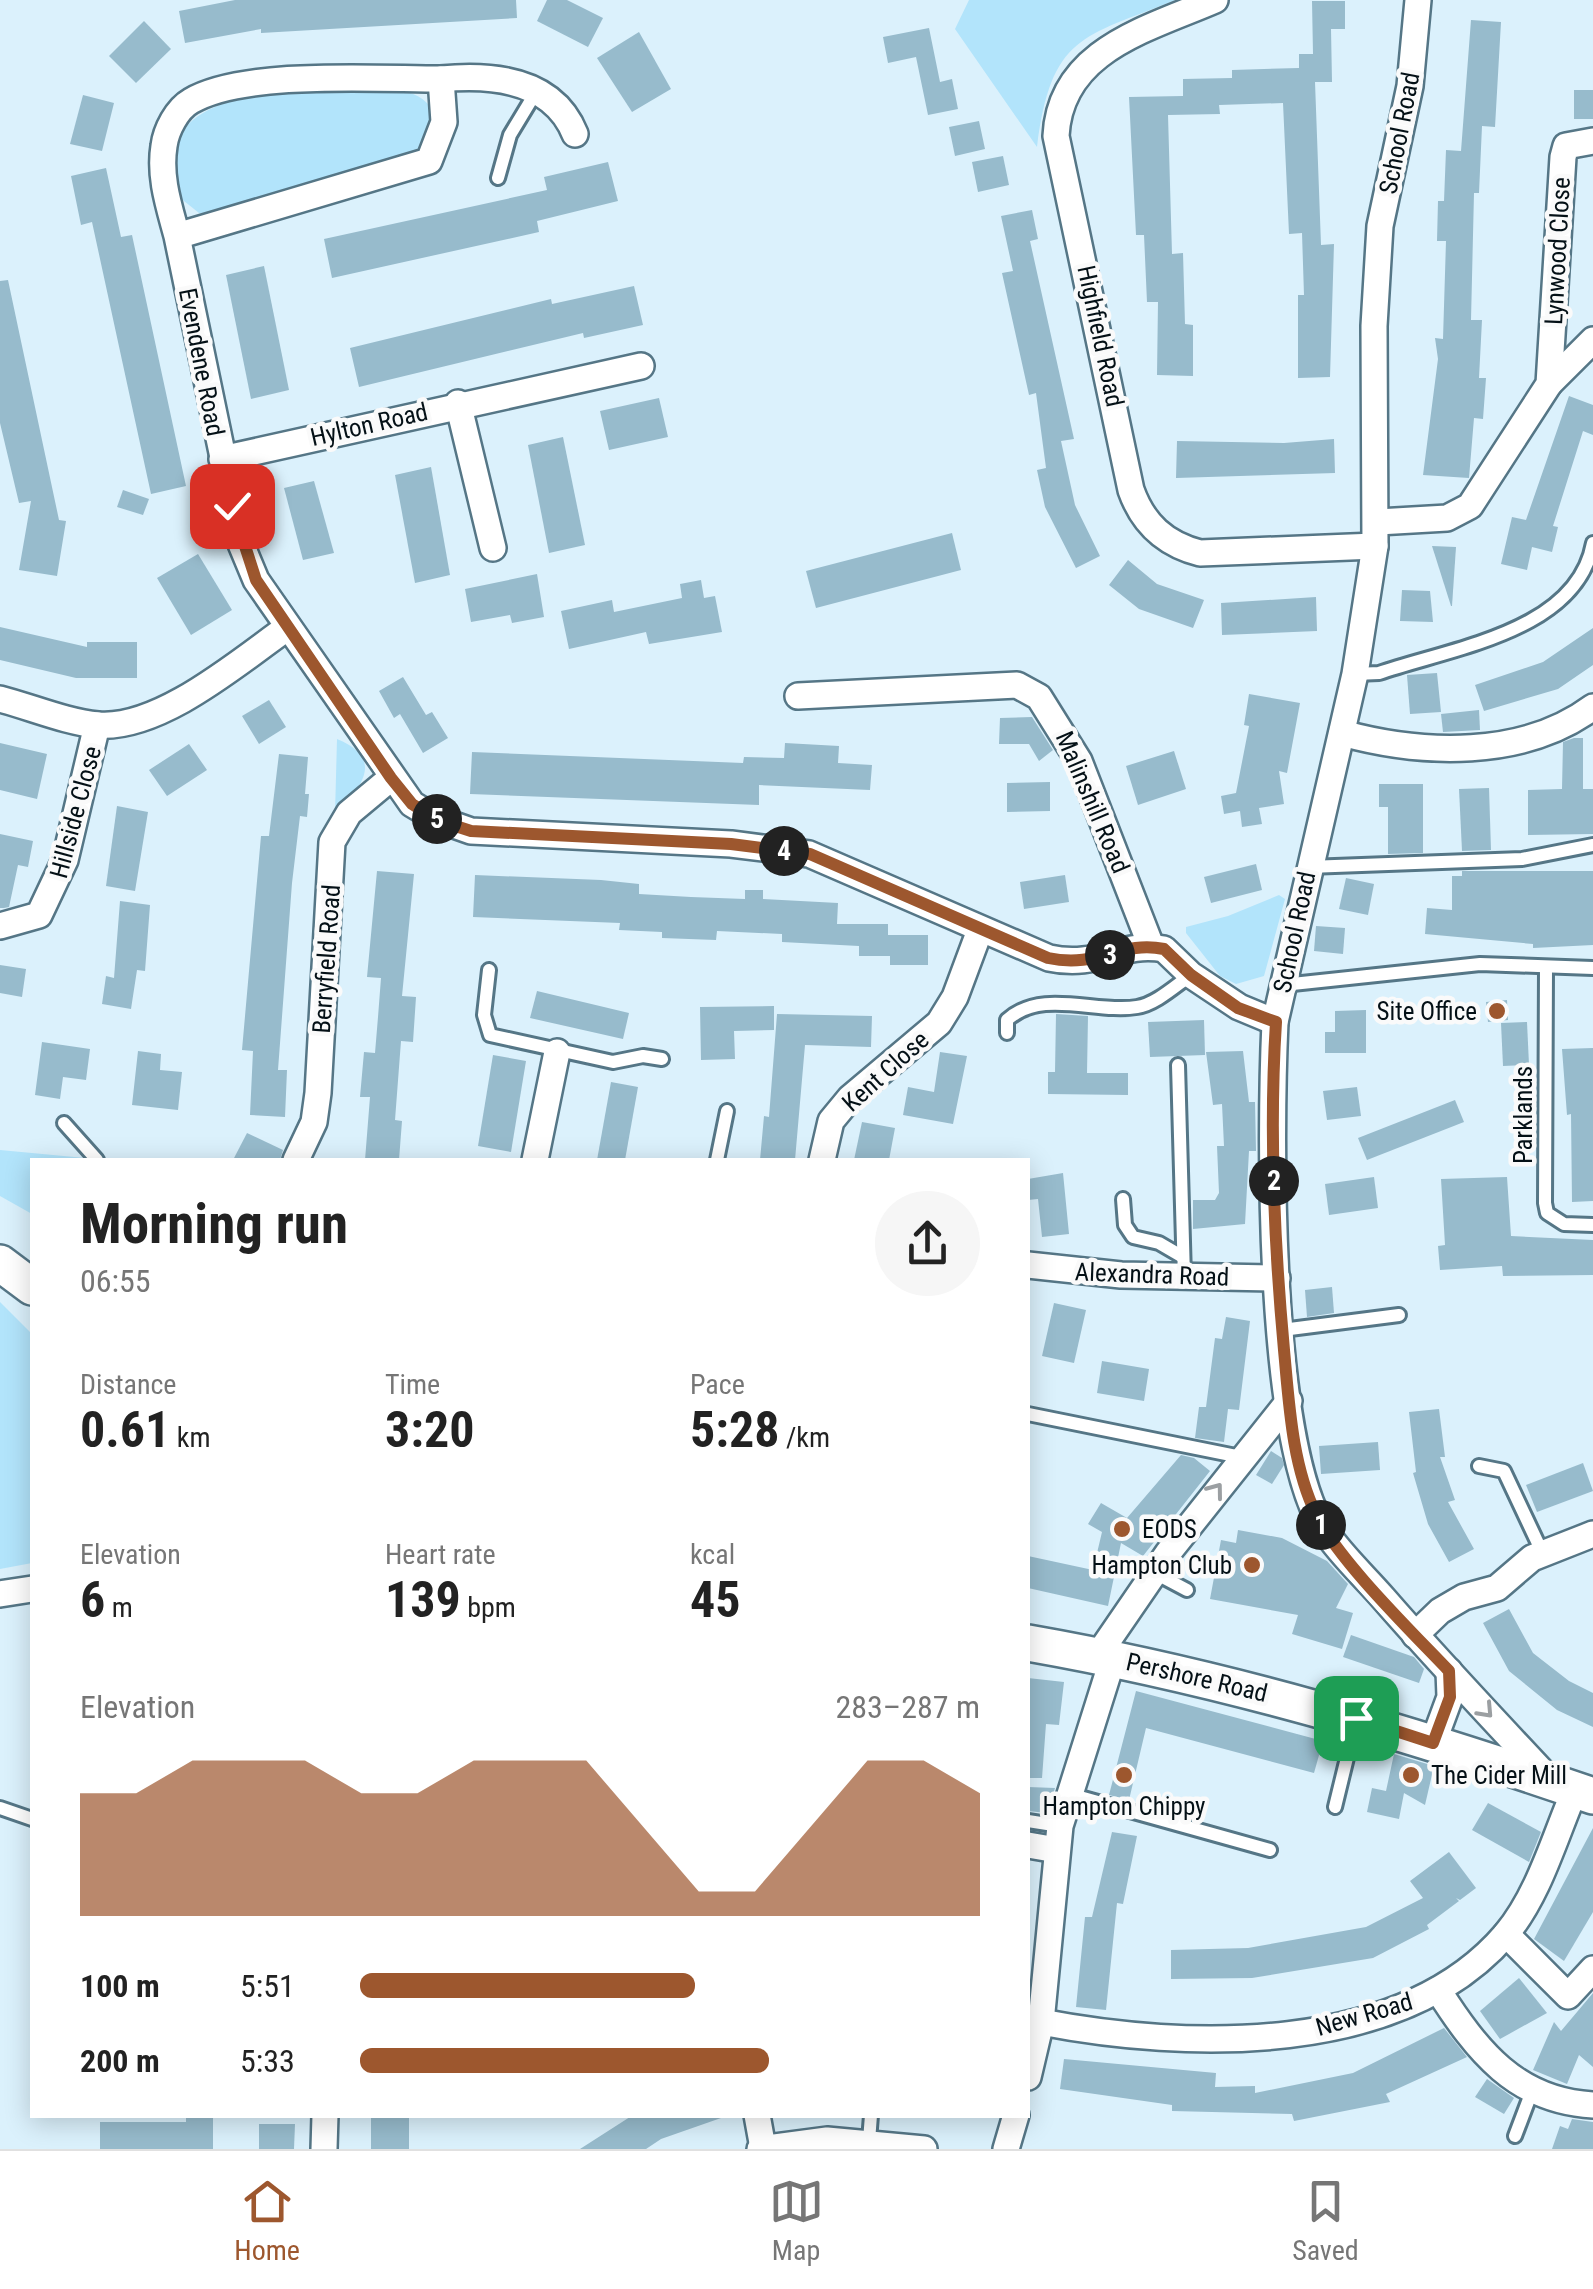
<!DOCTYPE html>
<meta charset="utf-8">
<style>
body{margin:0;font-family:"Roboto Condensed",sans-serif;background:#f6f6f6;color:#222;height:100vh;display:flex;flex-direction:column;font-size:38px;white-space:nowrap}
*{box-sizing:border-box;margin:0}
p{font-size:32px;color:#767676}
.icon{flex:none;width:55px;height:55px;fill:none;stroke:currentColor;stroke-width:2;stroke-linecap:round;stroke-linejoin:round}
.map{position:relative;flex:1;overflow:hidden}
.drawer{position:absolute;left:30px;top:1158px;width:1000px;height:960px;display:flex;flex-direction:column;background:#fff;border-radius:0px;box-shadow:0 5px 25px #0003}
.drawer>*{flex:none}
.pin{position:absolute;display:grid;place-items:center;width:85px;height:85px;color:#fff;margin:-42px;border-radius:20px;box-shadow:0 5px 15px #0006}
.km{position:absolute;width:50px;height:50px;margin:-25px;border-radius:50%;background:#222;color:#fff;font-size:28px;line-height:50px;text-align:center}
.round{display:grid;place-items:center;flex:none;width:105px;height:105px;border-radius:52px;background:#f6f6f6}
.overview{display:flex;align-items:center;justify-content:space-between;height:170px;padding:0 50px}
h1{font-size:55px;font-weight:700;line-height:75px}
.figures{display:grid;grid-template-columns:repeat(3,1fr);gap:15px;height:170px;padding:10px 50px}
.figures div{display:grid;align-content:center}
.figures b{font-size:50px;font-weight:700}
.figures small{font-size:28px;font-weight:400}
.figures p{font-size:28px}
.chart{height:280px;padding:20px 50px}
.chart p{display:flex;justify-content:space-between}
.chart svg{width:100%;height:180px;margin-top:10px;fill:#9d572e;opacity:.7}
ul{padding:0 50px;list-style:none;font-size:32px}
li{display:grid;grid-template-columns:160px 120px 1fr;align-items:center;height:75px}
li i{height:25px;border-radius:12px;background:#9d572e}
.tabs{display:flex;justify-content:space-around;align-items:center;height:140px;border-top:2px solid #e0e0e0;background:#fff;font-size:28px;color:#767676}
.tabs a{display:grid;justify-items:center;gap:5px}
.tabs .active{color:#9d572e}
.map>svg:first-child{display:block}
.green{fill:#b2e4fb}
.building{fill:#97bbcc}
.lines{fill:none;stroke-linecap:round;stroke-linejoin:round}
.service-casing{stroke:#557686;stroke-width:18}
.minor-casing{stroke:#557686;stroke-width:30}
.secondary-casing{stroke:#557686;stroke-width:40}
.service{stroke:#fff;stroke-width:12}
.minor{stroke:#fff;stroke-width:25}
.secondary{stroke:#fff;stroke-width:35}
.oneway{stroke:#9b9fa2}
.route-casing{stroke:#fff;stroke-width:20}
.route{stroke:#9d572e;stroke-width:12}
.poi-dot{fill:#9d572e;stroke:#fafafa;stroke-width:4}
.labels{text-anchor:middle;stroke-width:9;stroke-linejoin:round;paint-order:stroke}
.street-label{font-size:25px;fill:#041016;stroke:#fafafa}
.poi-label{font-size:25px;fill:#041016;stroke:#fafafa;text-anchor:end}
</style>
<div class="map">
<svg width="1593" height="2149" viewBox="0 0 1593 2149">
<rect width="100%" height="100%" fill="#dbf1fc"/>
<g class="green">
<path d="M969,0H1176C1082,37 1051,36 1037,147L955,29Z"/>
<path d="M380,88C427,90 449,109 419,154L216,214L199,213L179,197C177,182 172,165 175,150C188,81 327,92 380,88Z"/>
<path d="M337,739C386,759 361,788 335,814Z"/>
<path d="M1279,895L1285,899L1264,976L1236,984L1220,976L1186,933V927L1228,916Z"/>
<path d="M0,1150L85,1158L87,1160H32V1214L0,1196Z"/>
<path d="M0,1302L32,1334V1563L0,1569Z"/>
</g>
<g class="building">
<path d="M235,0H516L517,18L261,33V29L185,43L179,11Z"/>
<path d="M547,0H567L603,18L588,47L537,21Z"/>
<path d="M1312,1H1345V29H1331L1332,82H1315L1321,245L1334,244L1330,377L1298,378V295H1304L1302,233L1289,234L1283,103L1219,105L1220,114L1168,115L1172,254L1183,253L1185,324L1193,325V376L1157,375L1158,302H1147L1144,235H1136L1129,97L1183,96V79L1232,78V70L1299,68V54H1313Z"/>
<path d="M1471,20L1501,22L1495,127L1482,126L1479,193H1474L1471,320H1482L1479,378H1486L1483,419L1474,418L1469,478L1423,475L1438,359L1435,338L1443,339L1446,241H1437L1438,201H1444L1446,150L1461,151Z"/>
<path d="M144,21L171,49L136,83L109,56Z"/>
<path d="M929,28L940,82L952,79L958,109L928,115L916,57L888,63L883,37Z"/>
<path d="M639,32L671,89L632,112L597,58Z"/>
<rect x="1574" y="90" width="19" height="29"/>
<path d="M83,95L114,103L102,151L70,144Z"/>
<path d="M979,121L985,149L955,156L949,127Z"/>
<path d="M1003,156L1009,185L978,192L972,162Z"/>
<path d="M608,162L618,201L537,221L539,232L332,278L324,239L547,190L544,177Z"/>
<path d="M106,168L121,237L132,235L186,486L151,494L92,222L81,225L71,176Z"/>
<path d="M1032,210L1038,239L1030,241L1074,439L1061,441L1075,505L1100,556L1076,568L1045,507L1037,470L1046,468L1036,393L1029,395L1002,273L1013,271L1001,216Z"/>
<path d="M264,266L289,390L251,399L226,275Z"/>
<path d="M8,280L59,520L66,521L57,576L19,570L31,501L19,503L0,423V281Z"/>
<path d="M634,286L643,325L584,338L583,333L359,387L350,348L551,299L552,304Z"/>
<path d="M1569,396L1593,405V435L1583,431L1553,526L1558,527L1552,552L1532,547L1527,570L1501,564L1512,517L1526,520Z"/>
<path d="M659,398L668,437L609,450L600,411Z"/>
<path d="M563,437L585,545L549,553L528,445Z"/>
<path d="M1334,439L1335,473L1176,478L1177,441L1284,443Z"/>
<path d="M431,467L450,575L415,583L395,475Z"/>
<path d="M314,481L334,553L303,560L284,488Z"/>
<path d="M123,490L149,499L143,515L117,507Z"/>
<path d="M952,533L961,570L816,608L806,571Z"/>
<path d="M1432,546L1456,547L1452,606H1451Z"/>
<path d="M198,554L232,610L191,635L157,578Z"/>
<path d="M1128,560L1157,584L1204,600L1193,628L1139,609L1109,585Z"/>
<path d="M537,574L544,617L512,623L510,615L471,622L465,589Z"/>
<path d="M701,580L704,598L715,596L722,632L649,644L646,632L569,649L561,611L612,600L614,612L682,598L680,584Z"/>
<path d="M1402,590L1430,591L1433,622L1400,621Z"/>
<path d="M1316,597L1317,631L1222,635L1221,603Z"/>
<path d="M0,627L87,647V642H137V678H76L0,660Z"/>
<path d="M1593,628V665L1558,689L1484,711L1475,685L1543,662Z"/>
<path d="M1437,673L1441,712L1410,714L1407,675Z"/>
<path d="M403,677L426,715L432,712L448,738L423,753L400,714L394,718L379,691Z"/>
<path d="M1249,694L1300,703L1287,773L1279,771L1284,804L1259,808L1262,824L1242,827L1240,811L1224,814L1221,796L1236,793L1249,726L1244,725Z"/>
<path d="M269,700L286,727L259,744L242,716Z"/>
<path d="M1479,710L1480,730L1443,732L1441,714Z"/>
<path d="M1032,717L1053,750L1039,761L1029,744H999L1000,718Z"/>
<path d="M1574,738H1583V789H1593V834L1528,835V790L1562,789L1563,742Z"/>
<path d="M0,743L47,754L37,799L0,790Z"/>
<path d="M785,743L839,746L838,763L872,765L870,790L759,785V805L470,794L472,752L743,763L744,757L784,758Z"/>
<path d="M189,744L207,770L167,796L149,770Z"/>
<path d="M1174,751L1186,789L1138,805L1126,766Z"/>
<path d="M279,754L308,757L305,794H309L307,817L300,816L292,883L278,1070H287L285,1117L250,1115L253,1051L242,1050L261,836H269Z"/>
<path d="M1050,782V811L1007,812V783Z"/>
<path d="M1379,784H1423V853L1388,854V807H1379Z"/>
<path d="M1489,788L1491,850L1462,851L1459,789Z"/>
<path d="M117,806L148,812L135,891L106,886Z"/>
<path d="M0,834L33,841L28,867L18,865L9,907L4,908H0Z"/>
<path d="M1256,864L1262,890L1211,903L1204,877Z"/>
<path d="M377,871L414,874L402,996L416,997L413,1042L401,1041L395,1120L402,1121L399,1160H365L370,1097H360L364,1052L375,1053L378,1017L381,978L367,977Z"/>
<path d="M1462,871H1593V945L1533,948V944L1425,934L1427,908L1452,910V876H1462Z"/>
<path d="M475,875L601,880L639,884V894L691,897L745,899V890H763V899L838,903L837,924H888V935H928V965H890V956H859V946L782,942V934L717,931L716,940L662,938V932L619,930L620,923L473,917Z"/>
<path d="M1065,875L1069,902L1024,909L1020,882Z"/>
<path d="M1346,878L1374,884L1368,915L1339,909Z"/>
<path d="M120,901L150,905L145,971L137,970L131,1009L102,1004L106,976L114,978Z"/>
<path d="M1316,926L1345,928L1343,954L1314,951Z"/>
<path d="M0,965L26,969L22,997L0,993Z"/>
<path d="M537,991L629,1013L623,1039L530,1018Z"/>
<path d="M1507,1000L1508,1020L1488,1022L1486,1002Z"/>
<path d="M774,1006V1030L734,1031L735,1059L701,1060L700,1007Z"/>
<path d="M1366,1010V1053H1325V1032H1335V1011Z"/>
<path d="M777,1014L872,1016L871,1047L805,1045L795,1160H760L764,1116L769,1117Z"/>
<path d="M1056,1014L1088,1016L1087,1073H1128V1095L1048,1094V1072H1055Z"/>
<path d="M1204,1020L1205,1055L1150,1057L1148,1022Z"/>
<path d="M1527,1022L1529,1065L1503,1066L1501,1023Z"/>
<path d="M42,1042L90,1049L86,1080L63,1077L60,1099L35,1095Z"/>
<path d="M1593,1048V1201L1572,1202L1571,1114L1567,1115L1562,1049Z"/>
<path d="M138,1051L161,1054L160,1070L182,1072L178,1110L132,1105Z"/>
<path d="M1243,1051L1249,1102H1255L1256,1151H1249L1245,1224L1193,1229V1200H1215L1219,1193L1217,1146H1224L1222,1104L1213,1105L1206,1052Z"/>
<path d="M940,1052L967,1056L953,1124L903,1115L908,1087L934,1092Z"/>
<path d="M493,1055L526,1061L511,1152L478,1146Z"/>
<path d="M611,1082L638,1087L625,1160H597Z"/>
<path d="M1357,1087L1361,1116L1327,1120L1323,1091Z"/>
<path d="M1455,1100L1464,1122L1367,1160L1358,1138Z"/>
<path d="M862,1122L895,1128L889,1160H854Z"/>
<path d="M247,1133L283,1150L280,1160H233Z"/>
<path d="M1063,1173L1069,1234L1042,1237L1038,1199L1028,1200V1179Z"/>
<path d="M1374,1177L1378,1208L1329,1215L1325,1184Z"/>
<path d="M1507,1177L1511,1236L1593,1240V1275L1503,1276L1502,1266L1440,1270L1438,1246L1445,1245L1441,1179Z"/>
<path d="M1332,1287L1334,1313L1307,1317L1305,1290Z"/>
<path d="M1054,1303L1086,1310L1074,1363L1042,1356Z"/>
<path d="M1226,1317L1250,1321L1239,1410L1228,1409L1224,1442L1195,1438L1199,1407H1206L1215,1338L1222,1339Z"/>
<path d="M1102,1361L1149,1369L1144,1401L1097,1393Z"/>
<path d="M1439,1409L1445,1457H1440L1455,1500L1448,1502L1474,1549L1449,1562L1428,1524L1413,1473L1416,1472L1409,1412Z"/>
<path d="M1378,1442L1380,1470L1321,1474L1319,1446Z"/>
<path d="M1271,1451L1282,1458L1284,1465L1272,1484L1256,1475Z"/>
<path d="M1181,1455L1194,1458L1210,1471L1143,1556L1121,1543L1108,1606L1028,1588V1556L1093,1570L1102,1532L1088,1524L1101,1503L1127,1518Z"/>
<path d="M1583,1463L1593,1491L1537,1512L1526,1485Z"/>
<path d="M1238,1530L1282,1538L1327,1561L1348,1584L1336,1608L1353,1613L1342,1649L1292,1634L1298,1615L1210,1599L1221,1540L1236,1543Z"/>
<path d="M1509,1609L1533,1653L1569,1681L1593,1693V1727L1557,1710L1509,1671L1483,1623Z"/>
<path d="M1351,1635L1414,1657L1424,1669L1419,1683L1343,1657Z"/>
<path d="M1028,1678L1064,1682L1059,1725L1046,1724L1042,1778H1028Z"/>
<path d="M1136,1691L1323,1741L1314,1773L1146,1728L1129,1800L1109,1795Z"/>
<path d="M1394,1754L1434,1766L1425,1805L1404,1793L1399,1819L1367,1812L1372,1788L1386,1791Z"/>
<path d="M1028,1787L1055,1788L1047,1813L1028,1811Z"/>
<path d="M1488,1803L1541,1832L1529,1862L1472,1830Z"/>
<path d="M1593,1828V1912L1564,1961L1534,1939Z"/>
<path d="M1112,1832L1137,1836L1123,1904L1117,1903L1106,2010L1076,2007L1085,1917H1092Z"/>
<path d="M1449,1852L1476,1888L1460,1900L1456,1898L1459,1901L1427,1925L1429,1929L1373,1958L1252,1978L1171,1979V1950L1248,1948L1366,1927L1423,1898L1410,1881Z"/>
<path d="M1519,1978L1547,2013L1500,2039L1480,2011Z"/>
<path d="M1593,1993V2067L1579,2055L1567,2084L1533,2070L1554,2022L1561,2031Z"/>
<path d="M1444,2028L1467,2057L1386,2094L1390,2102L1294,2121L1292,2114L1172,2111V2105L1060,2089L1064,2059L1216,2073L1215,2087L1255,2086V2093L1353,2073Z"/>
<path d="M1487,2079L1514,2098L1504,2114L1475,2097Z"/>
<path d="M186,2115H213V2149H100V2122H186Z"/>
<path d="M633,2115H720L721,2118L661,2139L646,2149H580Z"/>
<rect x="371" y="2118" width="38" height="31"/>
<path d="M1572,2119L1593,2122V2149H1552L1560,2126L1568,2129Z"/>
<path d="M259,2124H295L294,2149H259Z"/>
</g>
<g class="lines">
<g class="service-casing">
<g id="service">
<path d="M498,178L510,135L536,92"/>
<path d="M1355,674L1379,673C1451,648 1577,632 1593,543"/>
<path d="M1308,867L1522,859L1593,845"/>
<path d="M1546,968L1545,1203L1547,1213L1564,1224L1593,1225"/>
<path d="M489,970L484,1015L490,1035L613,1062L643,1056L662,1059"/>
<path d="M1283,985L1480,964L1593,968"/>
<path d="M1007,1033V1020C1042,988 1096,1014 1137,1007C1156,1004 1175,986 1191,975"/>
<path d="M1178,1065L1184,1277"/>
<path d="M64,1123L97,1160"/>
<path d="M717,1160L727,1111"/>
<path d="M1123,1199L1125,1225L1133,1237L1159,1243L1183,1257"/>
<path d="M1282,1330L1399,1315"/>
<path d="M1028,1414L1241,1457"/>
<path d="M1479,1466L1504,1471L1543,1554"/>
<path d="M1155,1573L1187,1590"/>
<path d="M1069,1794L1270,1850"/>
<path d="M1335,1807L1355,1725"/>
<path d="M0,1808L32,1819"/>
<path d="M1028,1821L1060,1826"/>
<path d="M1515,2136L1532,2091"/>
<path d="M869,2141L871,2115"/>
</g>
</g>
<g class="minor-casing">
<g id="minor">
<path d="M1215,0C1148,29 1060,50 1056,136L1131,490C1143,524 1165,544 1200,553L1375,546"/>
<path d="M1418,0L1410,86L1380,226L1374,326L1375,546L1355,674L1275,1022C1270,1131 1267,1444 1325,1531C1341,1555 1365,1577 1384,1599C1437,1660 1493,1719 1548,1778"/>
<path d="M441,79C492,74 553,79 575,134"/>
<path d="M177,236C169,206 159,177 164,146C166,130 177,109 191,101C244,70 376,79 441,79L444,122L429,161L177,236L241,544L256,580L412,804L437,819L471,831L731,844L809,854L1049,958C1099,969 1120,941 1164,949L1191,975L1239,1007L1275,1022"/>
<path d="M1549,384L1593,340"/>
<path d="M458,403L493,548"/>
<path d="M222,459L641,366"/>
<path d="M1378,522L1447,518L1470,506L1549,384L1563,157L1566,146L1593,141"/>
<path d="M798,696L1017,685L1039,697L1079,761L1151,946"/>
<path d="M0,699C31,707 66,722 98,725C160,730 240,661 288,627"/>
<path d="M1342,733C1422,755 1523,759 1593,707"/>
<path d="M0,926L39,915L65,860L97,725"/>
<path d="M296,1160L314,1122L318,1093L332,842L349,813L391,778"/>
<path d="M535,1160L557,1052"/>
<path d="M822,1160L831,1121L850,1098L939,1023L955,997L980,930"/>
<path d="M1028,1265L1121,1275L1277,1278"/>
<path d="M0,1594L32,1589"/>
<path d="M1415,1635L1440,1611L1464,1597L1497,1588L1532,1558L1593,1534"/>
<path d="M1098,1655L1168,1553L1289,1401"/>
<path d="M1433,1743L1450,1697L1449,1671"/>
<path d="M1028,1845L1057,1850"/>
<path d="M1506,1934L1568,1996L1593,1969"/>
<path d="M1438,1990C1477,2051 1516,2101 1593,2105"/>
<path d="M1041,2022C1186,2050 1401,2057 1506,1934C1539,1895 1555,1836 1575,1790"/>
<path d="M1028,2077L1041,2022L1060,1826L1113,1658"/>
<path d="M757,2115L763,2148"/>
<path d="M324,2149L325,2115"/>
<path d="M760,2149L827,2140L924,2149"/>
<path d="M1006,2149L1016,2115"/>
</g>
</g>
<g class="secondary-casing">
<g id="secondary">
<path d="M0,1263L32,1287"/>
<path d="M1028,1643C1222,1677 1407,1732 1593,1796"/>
</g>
</g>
<use href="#service" class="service"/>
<use href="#minor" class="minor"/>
<use href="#secondary" class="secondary"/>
</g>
<defs><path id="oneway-chevron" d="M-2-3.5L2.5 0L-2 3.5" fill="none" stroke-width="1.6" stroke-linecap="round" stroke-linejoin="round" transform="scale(2.5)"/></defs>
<g class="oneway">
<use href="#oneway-chevron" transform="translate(1216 1490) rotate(-53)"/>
<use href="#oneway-chevron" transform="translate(1486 1711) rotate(47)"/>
</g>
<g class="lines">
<g class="route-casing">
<path id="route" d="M232,506L256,580L391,778L412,804L437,820L471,831L731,844L810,854L1048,958C1099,969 1120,940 1164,949L1191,975L1238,1008L1276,1022C1269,1131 1274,1241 1284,1350C1289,1403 1292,1465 1316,1514C1337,1559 1412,1632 1449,1671L1450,1697L1433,1743L1356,1718"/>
</g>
<use href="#route" class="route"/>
</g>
<g class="poi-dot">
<circle cx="1497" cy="1011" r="10"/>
<circle cx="1122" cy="1529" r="10"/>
<circle cx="1252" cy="1565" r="10"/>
<circle cx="1124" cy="1775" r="10"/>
<circle cx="1411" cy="1775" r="10"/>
</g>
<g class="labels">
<g class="street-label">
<text transform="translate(1399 133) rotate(-79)" y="9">School Road</text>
<text transform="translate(1557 251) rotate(-87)" y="9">Lynwood Close</text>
<text transform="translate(1101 336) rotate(78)" y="9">Highfield Road</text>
<text transform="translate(202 362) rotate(79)" y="9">Evendene Road</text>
<text transform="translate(369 424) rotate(-13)" y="9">Hylton Road</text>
<text transform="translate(1093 802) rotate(67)" y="9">Malinshill Road</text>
<text transform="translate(75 812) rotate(-75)" y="9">Hillside Close</text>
<text transform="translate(1294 932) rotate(-78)" y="9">School Road</text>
<text transform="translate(326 959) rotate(-86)" y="9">Berryfield Road</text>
<text transform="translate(885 1071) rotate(-42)" y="9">Kent Close</text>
<text transform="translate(1523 1115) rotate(-90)" y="9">Parklands</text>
<text transform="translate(1152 1274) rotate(2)" y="9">Alexandra Road</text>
<text transform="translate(1197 1677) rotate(13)" y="9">Pershore Road</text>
<text transform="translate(1364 2014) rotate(-16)" y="9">New Road</text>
</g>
<g class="poi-label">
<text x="1477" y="1020">Site Office</text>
<text x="1142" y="1538" text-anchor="start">EODS</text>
<text x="1232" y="1574">Hampton Club</text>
<text x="1431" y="1784" text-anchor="start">The Cider Mill</text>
<text x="1124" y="1815" text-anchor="middle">Hampton Chippy</text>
</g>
</g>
</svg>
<div class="pin" style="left:1356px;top:1718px;background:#1e9e55"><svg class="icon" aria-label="arrive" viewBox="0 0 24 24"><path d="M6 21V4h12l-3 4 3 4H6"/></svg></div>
<div class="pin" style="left:232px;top:506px;background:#d93025"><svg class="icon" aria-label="check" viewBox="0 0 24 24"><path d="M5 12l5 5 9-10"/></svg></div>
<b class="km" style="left:1321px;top:1525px">1</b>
<b class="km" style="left:1274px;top:1181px">2</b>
<b class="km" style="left:1110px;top:955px">3</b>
<b class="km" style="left:784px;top:851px">4</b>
<b class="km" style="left:437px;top:819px">5</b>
<section class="drawer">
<div class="overview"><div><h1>Morning run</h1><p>06:55</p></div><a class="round"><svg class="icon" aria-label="share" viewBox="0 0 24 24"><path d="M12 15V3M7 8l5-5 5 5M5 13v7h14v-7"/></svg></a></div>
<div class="figures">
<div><p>Distance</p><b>0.61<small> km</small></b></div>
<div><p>Time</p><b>3:20</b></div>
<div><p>Pace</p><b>5:28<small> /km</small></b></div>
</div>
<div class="figures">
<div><p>Elevation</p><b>6<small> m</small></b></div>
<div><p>Heart rate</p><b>139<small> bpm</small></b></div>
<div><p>kcal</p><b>45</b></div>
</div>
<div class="chart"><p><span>Elevation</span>283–287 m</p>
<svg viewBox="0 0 160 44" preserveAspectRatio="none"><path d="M0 44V14L10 14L20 6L30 6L40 6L50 14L60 14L70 6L80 6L90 6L100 22L110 38L120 38L130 22L140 6L150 6L160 14V44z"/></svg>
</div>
<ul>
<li><b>100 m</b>5:51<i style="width:54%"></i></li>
<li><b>200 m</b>5:33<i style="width:66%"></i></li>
</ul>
</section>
</div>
<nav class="tabs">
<a class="active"><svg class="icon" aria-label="home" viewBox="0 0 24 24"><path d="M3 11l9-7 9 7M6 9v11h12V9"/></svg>Home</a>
<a><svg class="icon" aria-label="map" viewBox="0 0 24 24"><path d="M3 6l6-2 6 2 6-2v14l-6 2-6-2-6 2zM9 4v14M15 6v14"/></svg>Map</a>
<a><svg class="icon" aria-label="saved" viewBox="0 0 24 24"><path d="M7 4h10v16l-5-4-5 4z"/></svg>Saved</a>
</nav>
